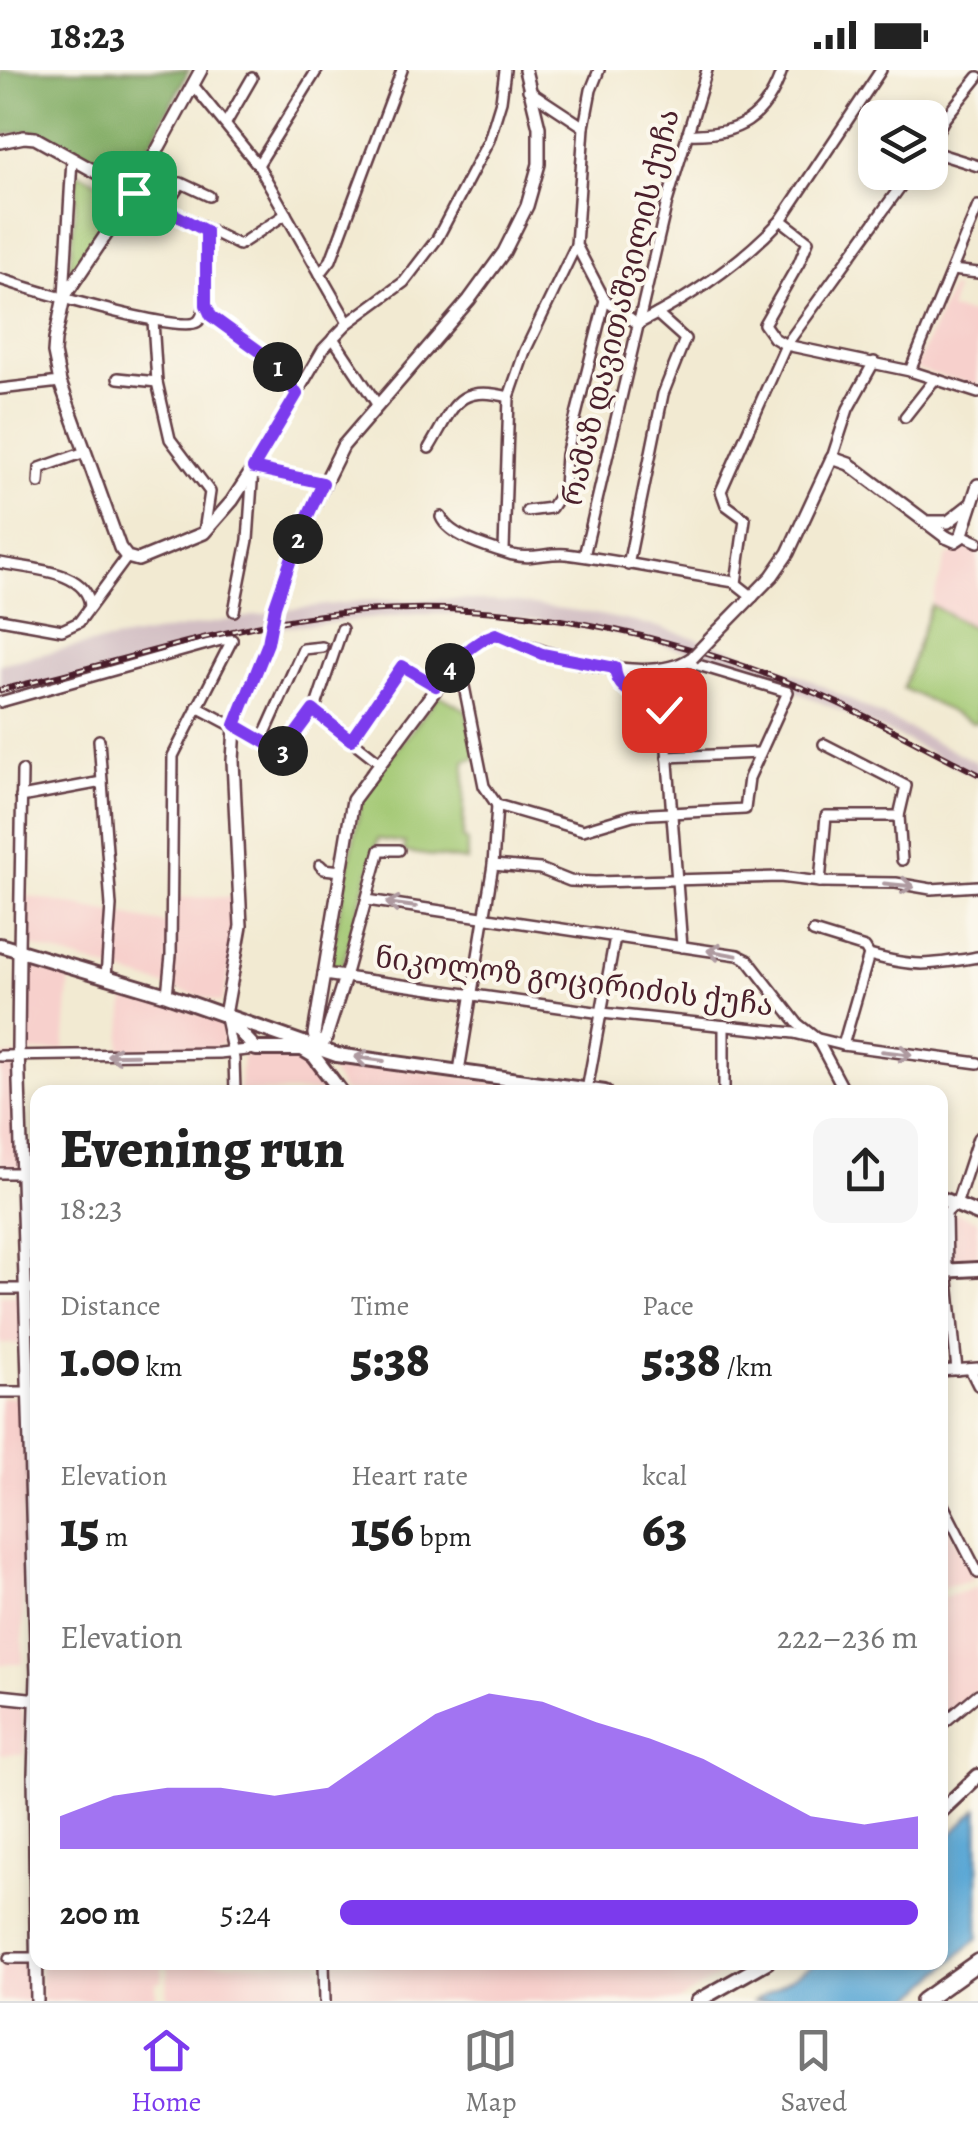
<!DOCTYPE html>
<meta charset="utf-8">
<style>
body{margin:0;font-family:Alegreya,"Noto Serif Georgian",serif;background:#f6f6f6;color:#222;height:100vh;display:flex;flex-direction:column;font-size:38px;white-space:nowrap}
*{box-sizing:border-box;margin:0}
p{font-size:32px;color:#767676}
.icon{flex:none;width:55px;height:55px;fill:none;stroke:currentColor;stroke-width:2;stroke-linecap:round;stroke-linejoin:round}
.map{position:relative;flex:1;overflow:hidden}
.panel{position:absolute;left:30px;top:1015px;width:918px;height:885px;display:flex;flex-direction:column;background:#fff;border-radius:20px;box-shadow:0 5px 15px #0003}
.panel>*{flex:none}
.buttons{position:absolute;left:858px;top:30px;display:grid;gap:20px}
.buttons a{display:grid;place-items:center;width:90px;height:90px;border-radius:20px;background:#fff;box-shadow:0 5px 15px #0003;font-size:50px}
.pin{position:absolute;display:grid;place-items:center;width:85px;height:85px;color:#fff;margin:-42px;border-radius:20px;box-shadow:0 5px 15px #0006}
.km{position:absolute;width:50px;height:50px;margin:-25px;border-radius:50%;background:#222;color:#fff;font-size:28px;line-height:50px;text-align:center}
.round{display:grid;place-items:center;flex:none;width:105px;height:105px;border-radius:20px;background:#f6f6f6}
.head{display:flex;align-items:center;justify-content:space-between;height:170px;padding:0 30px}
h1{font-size:55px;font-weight:800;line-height:75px}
.metrics{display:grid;grid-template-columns:repeat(3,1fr);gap:15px;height:170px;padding:10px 30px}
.metrics div{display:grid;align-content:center}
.metrics b{font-size:50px;font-weight:800}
.metrics small{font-size:28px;font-weight:400}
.metrics p{font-size:28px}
.chart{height:280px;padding:20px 30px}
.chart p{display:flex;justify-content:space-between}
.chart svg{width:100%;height:180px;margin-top:10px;fill:#7c3aed;opacity:.7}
ul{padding:0 30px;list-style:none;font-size:32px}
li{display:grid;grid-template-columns:160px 120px 1fr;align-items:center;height:75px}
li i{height:25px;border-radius:12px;background:#7c3aed}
.status{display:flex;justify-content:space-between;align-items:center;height:70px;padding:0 50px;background:#fff;direction:ltr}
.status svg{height:28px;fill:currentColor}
.dock{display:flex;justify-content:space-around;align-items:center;height:140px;border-top:2px solid #e0e0e0;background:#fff;font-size:28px;color:#767676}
.dock a{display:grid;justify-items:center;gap:5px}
.dock .on{color:#7c3aed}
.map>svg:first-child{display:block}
.built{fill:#f7d0cc}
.industrial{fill:#d2bec3}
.green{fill:#a2c872;stroke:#76744e;stroke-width:2.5}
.forest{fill:#81ac64;stroke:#666648;stroke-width:2.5}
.water{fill:#5ca8d5;stroke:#536480;stroke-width:2.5}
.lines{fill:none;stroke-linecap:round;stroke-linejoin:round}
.street-casing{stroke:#633d44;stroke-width:14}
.secondary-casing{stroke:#633d44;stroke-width:16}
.primary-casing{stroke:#633d44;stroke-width:18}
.highway-casing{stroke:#633d44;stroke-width:20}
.street{stroke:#fff;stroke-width:9}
.secondary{stroke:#fff;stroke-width:11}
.primary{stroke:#fff;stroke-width:12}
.highway{stroke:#fff;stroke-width:15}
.rail-casing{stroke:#4a1f2b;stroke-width:6}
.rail{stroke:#fbf7ec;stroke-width:2.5;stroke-dasharray:8;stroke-linecap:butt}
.secondary-bridge-casing{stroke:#633d44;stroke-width:16;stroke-linecap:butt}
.secondary-bridge{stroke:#fff;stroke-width:11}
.oneway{stroke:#ae9aa0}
.route-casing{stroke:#fff;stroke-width:20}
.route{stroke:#7c3aed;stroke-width:12}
.labels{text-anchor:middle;stroke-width:8;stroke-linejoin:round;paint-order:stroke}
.street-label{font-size:30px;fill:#4a1f2b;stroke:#fbf7ec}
</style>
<div class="status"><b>18:23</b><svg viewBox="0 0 49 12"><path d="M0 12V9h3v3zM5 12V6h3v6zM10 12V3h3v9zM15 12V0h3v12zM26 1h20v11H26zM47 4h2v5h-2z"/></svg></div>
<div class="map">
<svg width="978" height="1931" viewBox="0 0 978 1931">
<rect width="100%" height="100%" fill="#fbf7ec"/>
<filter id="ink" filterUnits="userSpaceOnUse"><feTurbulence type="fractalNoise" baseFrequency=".01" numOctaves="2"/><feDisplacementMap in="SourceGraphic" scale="20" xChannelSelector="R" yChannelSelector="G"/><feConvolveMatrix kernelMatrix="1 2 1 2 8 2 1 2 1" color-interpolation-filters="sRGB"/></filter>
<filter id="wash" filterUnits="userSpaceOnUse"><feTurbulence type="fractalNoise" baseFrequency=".0048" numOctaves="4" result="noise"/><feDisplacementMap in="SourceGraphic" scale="40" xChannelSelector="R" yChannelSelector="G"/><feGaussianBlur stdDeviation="2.25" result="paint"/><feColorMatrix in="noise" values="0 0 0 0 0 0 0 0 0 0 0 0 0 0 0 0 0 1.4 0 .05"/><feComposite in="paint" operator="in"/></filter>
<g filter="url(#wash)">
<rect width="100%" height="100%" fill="#f2ead2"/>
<g class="built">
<path d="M951,218L955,219L950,240L978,245V316L915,299Z"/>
<path d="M970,475L978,478V652L973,653L903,618L947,486Z"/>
<path d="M22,825L173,855L174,828L238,827L239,857L222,933L22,873Z"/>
<path d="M23,887L70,903L64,980L24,983Z"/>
<path d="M126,922L217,949L223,954L224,972L213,980L120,981Z"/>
<path d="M300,984L338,1022H239L242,985Z"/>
<path d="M0,986H19L22,1103H0Z"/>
<path d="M334,990L521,1015L530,1022H344L326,995Z"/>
<path d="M954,1142L978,1151V1196H950L949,1146Z"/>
<path d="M0,1225H21L24,1274H0Z"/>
<path d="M0,1327H23L29,1433L23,1439V1594H0Z"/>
<path d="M949,1457L974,1509L940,1518V1461Z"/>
<path d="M978,1517V1620L940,1649V1529Z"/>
<path d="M0,1632H13L23,1642L24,1684H0Z"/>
<path d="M26,1892L31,1899V1931H0V1893Z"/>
<path d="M44,1893H320V1931H167L168,1895L162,1896V1911L156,1912V1931H40L41,1896Z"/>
<path d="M331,1893V1892L740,1893L678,1931H330Z"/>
</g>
<path class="industrial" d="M444,529L511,532L585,542L658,557L728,578L804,607L978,693V708L899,667L731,593L625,565L538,550L472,544H416L259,560L220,567L109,603L0,626V594L73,577L299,538L362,531Z"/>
<g class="green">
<path d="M78,102L125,127L68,215Z"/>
<path d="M931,535L978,561V652L973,653L903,618Z"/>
<path d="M439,625L466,640L477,688L465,690L463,769L467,770V791L404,782L405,773L378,769L341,901L328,899L363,723Z"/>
</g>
<path class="forest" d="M0,0H189L131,111L31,61L0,65Z"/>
<path class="water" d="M978,1738V1868L909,1931H754L816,1893L940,1892V1776Z"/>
</g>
<g filter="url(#ink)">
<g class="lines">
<g class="street-casing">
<g id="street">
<path d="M599,0L591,20L584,57L576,175L605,230L638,254"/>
<path d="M193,15L258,95L348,253"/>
<path d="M528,20L584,57"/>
<path d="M226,53L252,8"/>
<path d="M687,64C738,66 766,49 782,0"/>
<path d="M930,74L945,48L978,7"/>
<path d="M930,81L978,96"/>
<path d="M258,95L317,0"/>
<path d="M134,123L239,175L286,144"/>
<path d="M164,139L181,113L209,126"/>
<path d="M781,150L808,171L799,193L764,254L774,268L786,275L910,301L978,323"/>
<path d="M952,200L978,203"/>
<path d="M320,204L331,190L402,0"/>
<path d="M0,209C27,218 179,264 197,252C211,243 205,179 205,161"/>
<path d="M64,226L72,89"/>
<path d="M206,235L215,250L273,291L297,324"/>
<path d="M153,251L157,312L170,369L210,422L204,462"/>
<path d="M638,254C689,228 742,192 781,150L881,0"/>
<path d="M333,268L377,334"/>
<path d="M910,301L978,136"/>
<path d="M118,308L157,312"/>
<path d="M0,319L60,312"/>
<path d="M905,347L935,309"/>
<path d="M429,378C454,337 456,313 509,327"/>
<path d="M832,388L848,339L874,292"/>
<path d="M39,413L40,398L85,382"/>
<path d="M527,441L551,438L564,418L566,385L605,230"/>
<path d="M441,447C449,467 493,479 513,485C532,490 548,482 566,484C622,491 678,503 734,512L753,527"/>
<path d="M962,465L978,472"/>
<path d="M504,480L509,327L525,281L576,175"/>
<path d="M584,486L667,132L707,0"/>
<path d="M0,493C29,499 89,500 90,537"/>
<path d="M628,495L663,324L685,269L657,244"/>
<path d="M736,513L745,449L726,435L721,421L786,275L911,102"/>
<path d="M234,541L248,470L253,399L323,279L348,253L404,212L437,169L489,70L501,31L505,0"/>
<path d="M0,549L62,560L79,552L127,487"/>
<path d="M454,593L462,606L484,716L497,735"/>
<path d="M615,598C618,626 646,624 664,640L682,877"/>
<path d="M0,632L221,570H232"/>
<path d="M197,637L282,682L316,636L342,559"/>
<path d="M313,640L379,692"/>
<path d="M99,670L111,836L106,907"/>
<path d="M262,670L303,579L322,577"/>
<path d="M351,670L403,596L436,616"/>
<path d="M824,674L906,716L899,746"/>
<path d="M667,687L759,683"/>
<path d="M21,727L102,712"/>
<path d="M497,735L583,760L633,745L745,739L749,708L788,622L688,592"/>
<path d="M399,780H380L345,907L602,943L794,963L843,975L978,993"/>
<path d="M320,795L324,799L341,801"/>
<path d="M493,795L540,799L570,811L595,812L780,807L820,812L896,813L931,819L978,816"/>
<path d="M820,812L826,746H899L902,790"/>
<path d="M367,830L738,885L748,890L798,954L817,969L845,1022"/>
<path d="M813,862L865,878L869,885C917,898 930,895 978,887"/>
<path d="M19,881L22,701"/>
<path d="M167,925L171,885L173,686L232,570"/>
<path d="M225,948L234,989L235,1022"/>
<path d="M843,975L869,885"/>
<path d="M0,986L219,983L256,979"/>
<path d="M459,1001L493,795L497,735"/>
<path d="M587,1020L615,867"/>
<path d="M724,1022V956"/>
<path d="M0,1103H38"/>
<path d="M0,1219H38"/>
<path d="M970,1299L978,1315"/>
<path d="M957,1300L947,1201L946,1143L957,1132L978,1068"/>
<path d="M940,1301L978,1298"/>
<path d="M0,1322H38"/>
<path d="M940,1429L978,1503"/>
<path d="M940,1656L978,1624"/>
<path d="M9,1888H38"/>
<path d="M324,1892L325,1931"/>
</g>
</g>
<g class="secondary-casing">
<g id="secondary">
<path d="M201,0L134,123L64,227L55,270L54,283L60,312L120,478L127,487L138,490L204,463L232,431L253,399L323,413"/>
<path d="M0,72L24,67L35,68L134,123"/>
<path d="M926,452H948L971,434"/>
<path d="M946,467L955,471L961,467L978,415"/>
<path d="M718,561L772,506L788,483L832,388L849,394L946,467"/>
<path d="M19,881L18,977L37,1607L34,1704L37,1931"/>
<path d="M225,945L241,856L233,691L235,655L268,573L275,535L300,463L343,376L469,230L504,182L527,136L539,94V57L525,0"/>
<path d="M318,979L314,964L353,730L462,584L485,568L496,564C542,584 647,619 692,588"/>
<path d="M318,979L325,970L345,907L324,904"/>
<path d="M0,1626L38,1630"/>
</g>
</g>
<g class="primary-casing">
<g id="primary">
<path d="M0,875L167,925L337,985L605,1022"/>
<path d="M225,946L256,979H316"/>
<path d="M304,980L314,986L341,1022"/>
<path d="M940,1128L978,1144"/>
<path d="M940,1201L978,1199"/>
<path d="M940,1742L978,1706"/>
<path d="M698,1931L767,1892"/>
</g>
</g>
<g class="highway-casing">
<path id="highway" d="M923,1931L978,1892"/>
</g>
<use href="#street" class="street"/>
<use href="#secondary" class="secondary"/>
<use href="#primary" class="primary"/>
<use href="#highway" class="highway"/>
<g class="rail-casing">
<path id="rail" d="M0,620C99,598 195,565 295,549C472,520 651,555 815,623C870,646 924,677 978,704"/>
</g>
<use href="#rail" class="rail"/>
<g class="secondary-bridge-casing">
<path id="secondary-bridge" d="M692,588L718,561"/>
</g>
<use href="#secondary-bridge" class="secondary-bridge"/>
</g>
<defs><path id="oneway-shaft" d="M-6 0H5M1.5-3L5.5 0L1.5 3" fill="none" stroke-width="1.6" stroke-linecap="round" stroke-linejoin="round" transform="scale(2.5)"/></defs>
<g class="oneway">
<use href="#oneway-shaft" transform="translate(899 815) rotate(6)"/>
<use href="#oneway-shaft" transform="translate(401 835) rotate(-172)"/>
<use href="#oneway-shaft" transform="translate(722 883) rotate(-170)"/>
<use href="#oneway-shaft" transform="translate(897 983) rotate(7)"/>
<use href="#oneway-shaft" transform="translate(122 985) rotate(179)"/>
<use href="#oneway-shaft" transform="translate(369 989) rotate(-172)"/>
</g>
</g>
<g class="lines" filter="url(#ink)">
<g class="route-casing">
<path id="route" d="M134,123L206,161V235L211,246L273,291L297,324L253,398L323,413L300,463L275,536L268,573L235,655L282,682L313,640L351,670L402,596L436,616C453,595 469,573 496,564L542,584L615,598C617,626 646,625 664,640"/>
</g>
<use href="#route" class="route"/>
</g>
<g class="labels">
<g class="street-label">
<text transform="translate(620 237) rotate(-76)" y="10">რამაზ დავითაშვილის ქუჩა</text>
<text transform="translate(574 911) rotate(7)" y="10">ნიკოლოზ გოცირიძის ქუჩა</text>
</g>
</g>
</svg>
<div class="buttons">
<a><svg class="icon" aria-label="layers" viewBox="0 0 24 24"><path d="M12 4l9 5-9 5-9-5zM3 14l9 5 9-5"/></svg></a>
</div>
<div class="pin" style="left:134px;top:123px;background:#1e9e55"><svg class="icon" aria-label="arrive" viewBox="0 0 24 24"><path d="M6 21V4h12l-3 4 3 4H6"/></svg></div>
<div class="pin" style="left:664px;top:640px;background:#d93025"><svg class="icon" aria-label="check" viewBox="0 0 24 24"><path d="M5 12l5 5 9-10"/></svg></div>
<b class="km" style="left:278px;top:297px">1</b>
<b class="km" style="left:298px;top:469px">2</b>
<b class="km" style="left:283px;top:681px">3</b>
<b class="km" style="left:450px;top:598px">4</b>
<section class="panel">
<div class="head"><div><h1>Evening run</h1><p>18:23</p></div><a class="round"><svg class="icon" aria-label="share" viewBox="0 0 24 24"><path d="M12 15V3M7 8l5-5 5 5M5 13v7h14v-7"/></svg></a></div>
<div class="metrics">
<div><p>Distance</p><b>1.00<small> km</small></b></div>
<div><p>Time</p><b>5:38</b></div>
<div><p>Pace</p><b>5:38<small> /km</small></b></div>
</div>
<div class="metrics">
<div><p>Elevation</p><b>15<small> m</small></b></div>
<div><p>Heart rate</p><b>156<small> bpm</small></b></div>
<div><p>kcal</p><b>63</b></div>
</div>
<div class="chart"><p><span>Elevation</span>222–236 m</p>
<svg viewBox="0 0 160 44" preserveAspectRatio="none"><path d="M0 44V36L10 31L20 29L30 29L40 31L50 29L60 20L70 11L80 6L90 8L100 13L110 17L120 22L130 29L140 36L150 38L160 36V44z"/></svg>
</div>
<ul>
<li><b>200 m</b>5:24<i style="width:100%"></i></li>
</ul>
</section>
</div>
<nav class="dock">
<a class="on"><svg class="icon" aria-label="home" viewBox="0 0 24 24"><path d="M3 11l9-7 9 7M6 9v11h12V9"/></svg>Home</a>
<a><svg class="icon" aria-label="map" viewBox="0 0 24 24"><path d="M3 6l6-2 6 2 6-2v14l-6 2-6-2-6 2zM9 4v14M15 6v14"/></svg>Map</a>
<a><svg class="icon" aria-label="saved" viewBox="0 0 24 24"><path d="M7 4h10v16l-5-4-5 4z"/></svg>Saved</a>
</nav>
